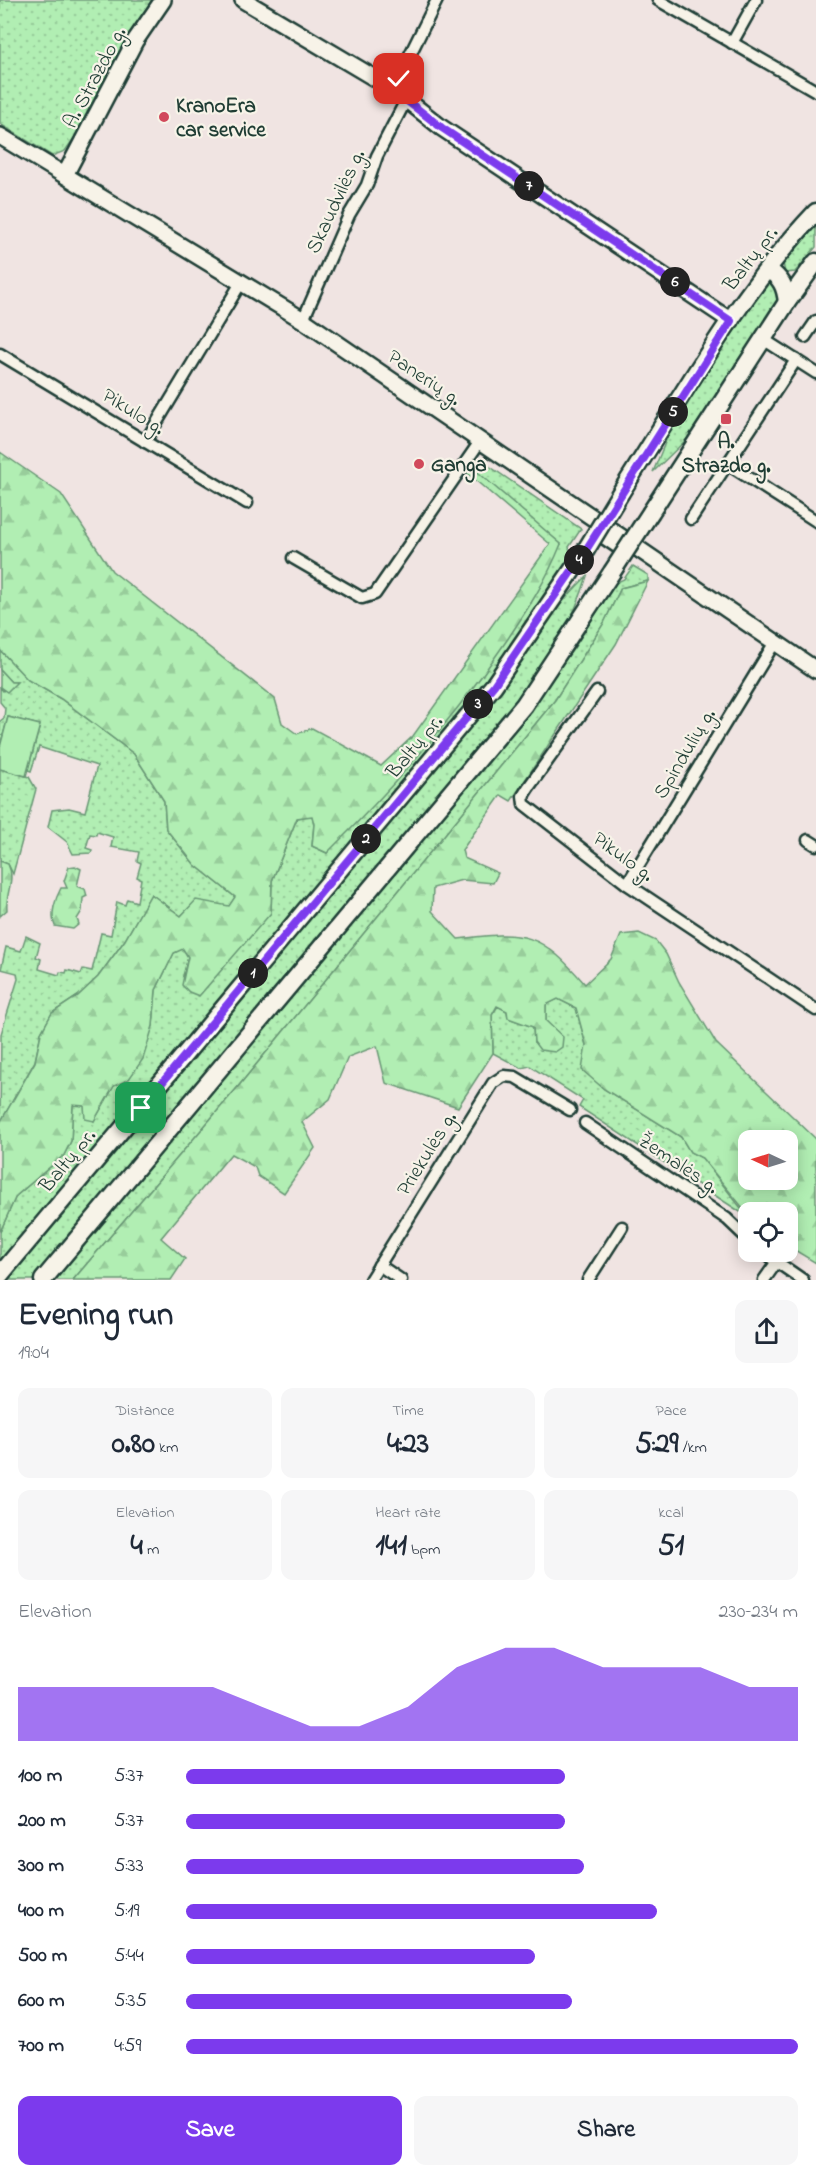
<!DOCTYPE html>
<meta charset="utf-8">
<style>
body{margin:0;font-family:"Indie Flower",sans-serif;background:#f6f6f7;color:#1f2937;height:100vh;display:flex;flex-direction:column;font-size:22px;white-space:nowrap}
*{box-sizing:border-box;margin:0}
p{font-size:20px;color:#747a83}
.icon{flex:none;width:33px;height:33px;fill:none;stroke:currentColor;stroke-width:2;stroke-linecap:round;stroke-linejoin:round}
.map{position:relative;height:1280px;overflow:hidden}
.side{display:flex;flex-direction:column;background:#fff;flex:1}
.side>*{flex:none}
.needle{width:39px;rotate:274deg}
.fabs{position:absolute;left:738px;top:1130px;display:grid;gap:12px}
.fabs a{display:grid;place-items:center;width:60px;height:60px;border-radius:12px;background:#fff;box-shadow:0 3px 15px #0003;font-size:30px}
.pin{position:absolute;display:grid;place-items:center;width:51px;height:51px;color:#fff;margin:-26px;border-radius:12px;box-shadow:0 3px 9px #0006}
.km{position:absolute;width:30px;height:30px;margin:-15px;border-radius:50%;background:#222;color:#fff;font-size:16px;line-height:30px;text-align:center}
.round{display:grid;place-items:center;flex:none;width:63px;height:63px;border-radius:12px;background:#f6f6f7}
.headline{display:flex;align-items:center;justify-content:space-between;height:102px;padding:0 18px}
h1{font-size:33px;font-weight:800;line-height:45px}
.metrics{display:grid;grid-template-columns:repeat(3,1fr);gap:9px;height:102px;padding:6px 18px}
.metrics div{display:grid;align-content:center;border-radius:12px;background:#f6f6f7;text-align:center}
.metrics b{font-size:30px;font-weight:800}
.metrics small{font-size:16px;font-weight:400}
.metrics p{font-size:16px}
.chart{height:168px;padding:12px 18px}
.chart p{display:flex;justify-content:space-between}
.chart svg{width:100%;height:108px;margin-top:6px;fill:#7c3aed;opacity:.7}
.primary-button{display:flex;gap:12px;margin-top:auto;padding:12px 18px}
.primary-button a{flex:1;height:69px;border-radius:12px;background:#7c3aed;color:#fff;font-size:24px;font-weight:800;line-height:69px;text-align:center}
.primary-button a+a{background:#f6f6f7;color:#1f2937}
ul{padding:0 18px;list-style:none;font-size:20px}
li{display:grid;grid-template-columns:96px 72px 1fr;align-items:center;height:45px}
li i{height:15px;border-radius:8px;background:#7c3aed}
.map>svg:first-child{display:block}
.grass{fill:url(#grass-dots);stroke:#689674;stroke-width:1.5}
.forest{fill:url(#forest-firs);stroke:#689674;stroke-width:1.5;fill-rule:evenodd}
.park{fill:#b1eeb3;stroke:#689674;stroke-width:1.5}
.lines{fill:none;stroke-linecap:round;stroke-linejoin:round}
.street-casing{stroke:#1f3d34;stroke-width:15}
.secondary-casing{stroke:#1f3d34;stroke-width:20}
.primary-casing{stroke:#1f3d34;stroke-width:21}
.street{stroke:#f7f3e8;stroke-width:10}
.secondary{stroke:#f7f3e8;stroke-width:15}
.primary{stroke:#f7f3e8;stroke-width:16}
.primary-bridge-casing{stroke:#1f3d34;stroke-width:21;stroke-linecap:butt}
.primary-bridge{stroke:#f7f3e8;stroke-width:16}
.route-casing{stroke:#fff;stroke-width:12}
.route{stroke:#7c3aed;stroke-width:8}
.poi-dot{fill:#d1495b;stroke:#f7f3e8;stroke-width:2}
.labels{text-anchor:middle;stroke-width:4.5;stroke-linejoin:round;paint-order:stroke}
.street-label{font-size:21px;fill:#1f3d34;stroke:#f7f3e8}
.poi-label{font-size:21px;font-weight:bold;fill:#1f3d34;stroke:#f7f3e8;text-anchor:start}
</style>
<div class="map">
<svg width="816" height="1280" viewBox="0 0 816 1280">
<defs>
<pattern id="grass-dots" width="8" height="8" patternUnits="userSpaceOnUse" patternTransform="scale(1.5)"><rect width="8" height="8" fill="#b1eeb3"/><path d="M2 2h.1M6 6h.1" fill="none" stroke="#98cd9b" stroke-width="1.8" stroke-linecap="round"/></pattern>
<pattern id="forest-firs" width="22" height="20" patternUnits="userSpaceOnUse" patternTransform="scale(1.5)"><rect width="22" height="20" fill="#b1eeb3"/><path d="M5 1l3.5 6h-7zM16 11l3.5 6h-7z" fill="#98cd9b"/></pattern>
</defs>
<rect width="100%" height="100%" fill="#f0e4e2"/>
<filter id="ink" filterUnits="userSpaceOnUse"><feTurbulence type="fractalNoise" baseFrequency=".0167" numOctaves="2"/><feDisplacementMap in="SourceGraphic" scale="12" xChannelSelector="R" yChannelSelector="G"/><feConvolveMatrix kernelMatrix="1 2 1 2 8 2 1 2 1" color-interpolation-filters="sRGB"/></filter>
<g filter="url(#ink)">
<g class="grass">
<path d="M0,0H154L82,127L65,151L52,156L0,124Z"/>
<path d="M816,224V247L795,272L785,273L783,263Z"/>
<path d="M772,282L778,284L780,296L687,439L653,472L671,428L765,284Z"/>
<path d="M476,457L581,529L569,547L571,556L493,674L0,1263V1232L16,1196L64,1155L71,1141L73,1104L84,1106L94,1121L114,1086L129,1079L153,1026L156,990L174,953L183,948L188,957L183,976L271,913L272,881L297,818L312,815L314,824L312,846L327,853L561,544L468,468Z"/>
<path d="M633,566L648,575V581L621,588L604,623L555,700L237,1088L73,1280H55L501,745L574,648L615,583L624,579Z"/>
<path d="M587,576C571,631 543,664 510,710L33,1280H6L467,730C508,680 540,621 587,576Z"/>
<path d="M0,650L28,680L61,699L134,754L164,801L166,829L195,865L235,897L229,907L196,901L181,916L151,894L125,940L98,977L78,996L52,1013L41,1033L35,1061L0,1123L1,1034L18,979L17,973L1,969L6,947L21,951L26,936L40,943L36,957L41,959L39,969L59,975L60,972L66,973L67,970L81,974L83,969L92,971L101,933L111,935L117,902L125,905L127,899L137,902L141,879L137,877L141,863L137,861L139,852L111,847L113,837L97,832L96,835L90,834L86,848L92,850L91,853L73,854L67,842L48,827L52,810L69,808L85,812L97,766L39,747L31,771L28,770L40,725L8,717L0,747V721L4,718L5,708L0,702V687L3,691L16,682H11L0,670Z"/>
<path d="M0,769L29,777L36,789L13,874L8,864L0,861Z"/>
<path d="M558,999L576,1008L586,1045L583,1070L604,1089L681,1137L690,1152L702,1158L748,1217L579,1107L583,1100L530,1066L521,1068L493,1053L492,1015L498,1006L507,1011L508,1018L533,1027L534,1042L556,1033L546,1021V1004Z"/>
</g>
<g class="forest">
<path d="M0,452L61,494L112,571L275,699L282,723L297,734L312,728L381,766L413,736L550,544L467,473L468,468H473L561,544C546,581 529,607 507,640C455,717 393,788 327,853L312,846L314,824L312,816L297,818L272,881L271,913L199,996L189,992L182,985L188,957L183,949L174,953L156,990L153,1026L143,1059L129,1079L114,1086L94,1121L85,1119L84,1106L73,1105L71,1141L64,1155L16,1196L0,1232V1123L35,1062L41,1033L52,1013L78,996L98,977L125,940L151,894L181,916L196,900L229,906L235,897L195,865L166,829L164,801L134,754L61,699L28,680L0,650Z"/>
<path d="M648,581L616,644L511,801L501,795L462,850L464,858L498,873L493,883L462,880L433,888L432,911L458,939C525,930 540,932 585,984L611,959L621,935L639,933L656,941L666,954L679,982L716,1043L816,1139V1263L788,1246V1212L748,1214L702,1158L690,1152L681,1137L604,1089L582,1070L586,1045L576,1008L558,999L546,1005V1021L563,1037L562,1047L555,1052L540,1050L534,1042L533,1027L508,1018L507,1011L497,1006L492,1015L493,1053L458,1107L386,1083L377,1046L348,1057L330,1099L302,1122L315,1148L284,1193L258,1176L255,1167L231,1154L161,1238L185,1259L171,1280H73L237,1088L555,700L604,623L621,588ZM748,1140H788V1179H748Z"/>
<path d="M0,670L11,682H17L7,692L0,687Z"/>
<path d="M0,861L8,864C16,880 5,893 7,910L0,916Z"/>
<path d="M75,866L81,869L77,886L85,889L87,896L83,898L82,911L77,919L79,924L73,929L55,926C50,915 55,899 61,888H67L64,881L69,867Z"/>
</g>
<path class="park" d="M8,717L40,725L26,776L0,769V747Z"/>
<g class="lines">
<g class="street-casing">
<g id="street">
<path d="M658,0L816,91"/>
<path d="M732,43L756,0"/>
<path d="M393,89L437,0"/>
<path d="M303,320L349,215L367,185L377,156L406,100"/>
<path d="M805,337L816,321"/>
<path d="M763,339L816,373"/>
<path d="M0,354L247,503"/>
<path d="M145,442L242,281"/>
<path d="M729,465L816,521"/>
<path d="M691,519L796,360"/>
<path d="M293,558L362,598L375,594L481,440"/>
<path d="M597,692L528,788L523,796L524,804L627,884L816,1010"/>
<path d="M808,840L816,845"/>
<path d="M627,884L775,642"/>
<path d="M585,1123L727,1219L748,1239"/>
<path d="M761,1251L803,1280"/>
<path d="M379,1265L401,1280"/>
<path d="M370,1280L493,1083L504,1076L515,1077L570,1110"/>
<path d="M588,1280L622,1227"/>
<path d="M764,1280L776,1263"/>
</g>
</g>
<g class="secondary-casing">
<g id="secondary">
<path d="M243,0L393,89L442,128L731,321"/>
<path d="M0,136L303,320L816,670"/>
<path d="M65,175L135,41L163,0"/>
</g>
</g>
<g class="primary-casing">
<g id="primary">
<path d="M768,269C781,279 785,285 787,302"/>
<path d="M621,492C682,397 738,294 816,212"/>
<path d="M651,512L787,302L816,262"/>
<path d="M598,531L626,550"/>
<path d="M0,1275L494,685L584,553"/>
<path d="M43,1280L524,705L612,572"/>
</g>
</g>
<use href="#street" class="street"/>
<use href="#secondary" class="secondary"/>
<use href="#primary" class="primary"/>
<g class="primary-bridge-casing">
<g id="primary-bridge">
<path d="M584,553L621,492"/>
<path d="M612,572L651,512"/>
</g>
</g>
<use href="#primary-bridge" class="primary-bridge"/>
</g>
</g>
<g class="lines" filter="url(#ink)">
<g class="route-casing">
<path id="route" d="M141,1108L494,685L584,553L731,321L442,128L393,90L399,79"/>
</g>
<use href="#route" class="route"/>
</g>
<g class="poi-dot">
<circle cx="164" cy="117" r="6"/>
<rect x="720" y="413" width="12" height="12" rx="3"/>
<circle cx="419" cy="464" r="6"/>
</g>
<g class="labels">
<g class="street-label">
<text transform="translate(94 77) rotate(-62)" y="7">A. Strazdo g.</text>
<text transform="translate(335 201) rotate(-65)" y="7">Skaudvilės g.</text>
<text transform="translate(750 258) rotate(-52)" y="7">Baltų pr.</text>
<text transform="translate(425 377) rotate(34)" y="7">Panerių g.</text>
<text transform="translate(134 411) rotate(32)" y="7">Pikulo g.</text>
<text transform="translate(414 746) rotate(-50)" y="7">Baltų pr.</text>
<text transform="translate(684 753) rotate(-59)" y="7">Spindulių g.</text>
<text transform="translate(624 856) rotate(36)" y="7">Pikulo g.</text>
<text transform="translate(426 1153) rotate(-58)" y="7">Priekulės g.</text>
<text transform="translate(67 1160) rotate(-50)" y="7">Baltų pr.</text>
<text transform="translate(679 1163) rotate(34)" y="7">Žemalės g.</text>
</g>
<g class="poi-label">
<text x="176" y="112">KranoEra<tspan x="176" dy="24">car service</tspan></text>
<text x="726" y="448" text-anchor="middle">A.<tspan x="726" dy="24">Strazdo g.</tspan></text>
<text x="431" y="471">Ganga</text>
</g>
</g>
</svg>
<div class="fabs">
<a><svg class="needle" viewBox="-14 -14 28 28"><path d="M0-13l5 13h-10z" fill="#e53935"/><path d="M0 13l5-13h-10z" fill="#747a83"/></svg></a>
<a><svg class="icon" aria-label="locate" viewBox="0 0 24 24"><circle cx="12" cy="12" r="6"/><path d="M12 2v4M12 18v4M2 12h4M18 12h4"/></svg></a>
</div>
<div class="pin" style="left:141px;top:1108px;background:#1e9e55"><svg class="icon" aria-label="arrive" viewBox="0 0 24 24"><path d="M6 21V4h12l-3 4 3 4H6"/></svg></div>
<div class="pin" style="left:399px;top:79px;background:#d93025"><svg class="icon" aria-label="check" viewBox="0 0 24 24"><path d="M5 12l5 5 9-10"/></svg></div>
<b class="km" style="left:253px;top:973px">1</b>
<b class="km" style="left:366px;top:839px">2</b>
<b class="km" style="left:478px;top:704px">3</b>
<b class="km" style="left:579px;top:560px">4</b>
<b class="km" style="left:673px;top:412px">5</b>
<b class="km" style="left:675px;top:282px">6</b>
<b class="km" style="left:529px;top:186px">7</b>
</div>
<section class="side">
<div class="headline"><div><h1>Evening run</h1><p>19:04</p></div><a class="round"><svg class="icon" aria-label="share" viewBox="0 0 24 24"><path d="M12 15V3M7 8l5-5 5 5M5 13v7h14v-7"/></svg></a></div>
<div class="metrics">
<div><p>Distance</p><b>0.80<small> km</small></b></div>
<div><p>Time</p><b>4:23</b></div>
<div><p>Pace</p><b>5:29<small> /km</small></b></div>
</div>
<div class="metrics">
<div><p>Elevation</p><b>4<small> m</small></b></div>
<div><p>Heart rate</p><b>141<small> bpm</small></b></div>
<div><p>kcal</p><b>51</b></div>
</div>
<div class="chart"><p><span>Elevation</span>230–234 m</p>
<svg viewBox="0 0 160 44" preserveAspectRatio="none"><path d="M0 44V22L10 22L20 22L30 22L40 22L50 30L60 38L70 38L80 30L90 14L100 6L110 6L120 14L130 14L140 14L150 22L160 22V44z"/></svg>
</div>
<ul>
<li><b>100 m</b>5:37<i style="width:62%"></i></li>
<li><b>200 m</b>5:37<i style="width:62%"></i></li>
<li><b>300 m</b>5:33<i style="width:65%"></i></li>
<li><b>400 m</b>5:19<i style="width:77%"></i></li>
<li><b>500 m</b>5:44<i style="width:57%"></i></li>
<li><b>600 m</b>5:35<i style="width:63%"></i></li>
<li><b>700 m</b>4:59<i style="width:100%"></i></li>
</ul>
<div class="primary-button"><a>Save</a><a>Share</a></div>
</section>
